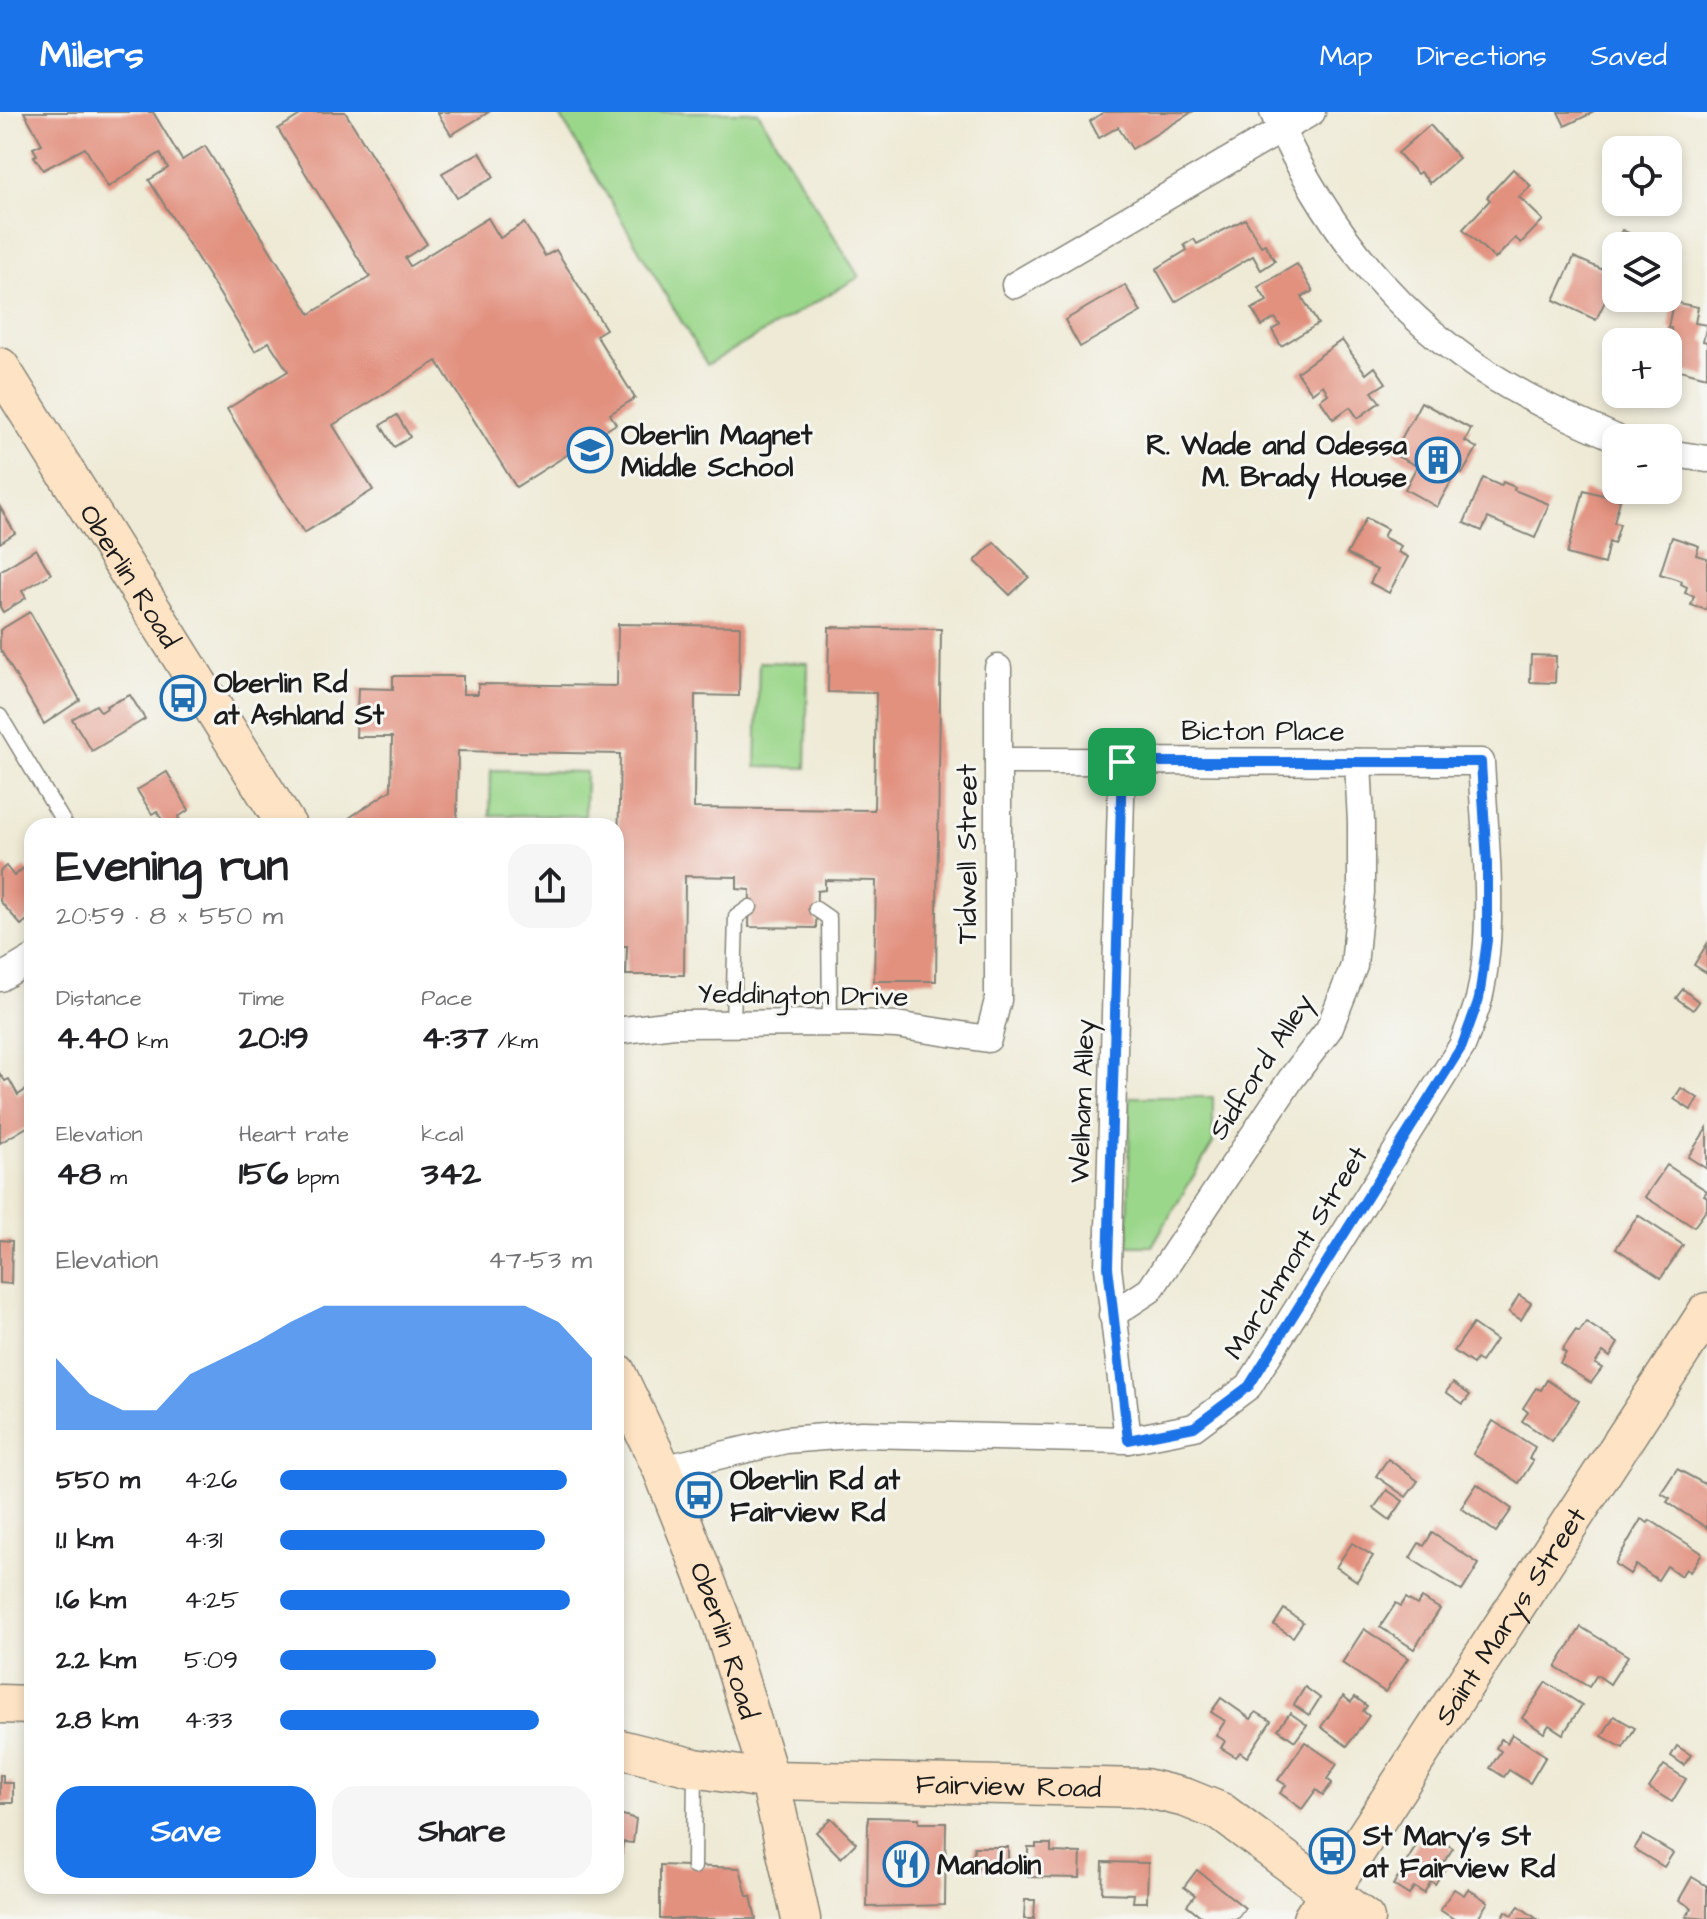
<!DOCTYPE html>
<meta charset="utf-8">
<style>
body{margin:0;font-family:"Architects Daughter",sans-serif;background:#f6f6f6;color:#202124;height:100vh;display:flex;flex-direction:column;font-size:30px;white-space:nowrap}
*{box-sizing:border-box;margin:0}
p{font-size:26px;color:#757577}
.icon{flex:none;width:44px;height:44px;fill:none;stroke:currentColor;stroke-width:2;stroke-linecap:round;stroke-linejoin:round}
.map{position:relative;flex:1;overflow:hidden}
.side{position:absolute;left:24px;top:706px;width:600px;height:1076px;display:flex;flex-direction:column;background:#fff;border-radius:24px;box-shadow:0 4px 12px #0003}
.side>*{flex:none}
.controls{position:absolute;left:1602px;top:24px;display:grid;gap:16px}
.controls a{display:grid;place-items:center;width:80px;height:80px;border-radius:16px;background:#fff;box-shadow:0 4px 12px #0003;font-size:40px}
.pin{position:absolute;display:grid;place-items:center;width:68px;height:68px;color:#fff;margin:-34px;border-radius:16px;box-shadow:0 4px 12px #0006}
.round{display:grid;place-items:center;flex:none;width:84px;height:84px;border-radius:24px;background:#f6f6f6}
.head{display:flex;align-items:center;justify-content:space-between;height:136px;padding:0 32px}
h1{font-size:44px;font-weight:700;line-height:60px}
.metrics{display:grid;grid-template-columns:repeat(3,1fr);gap:12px;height:136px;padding:8px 32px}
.metrics div{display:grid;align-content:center}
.metrics b{font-size:34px;font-weight:700}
.metrics small{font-size:22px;font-weight:400}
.metrics p{font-size:22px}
.chart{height:224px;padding:16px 32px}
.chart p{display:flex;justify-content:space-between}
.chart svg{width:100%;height:144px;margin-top:8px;fill:#1a73e8;opacity:.7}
.action{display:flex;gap:16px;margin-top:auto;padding:16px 32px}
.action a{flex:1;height:92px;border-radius:24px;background:#1a73e8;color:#fff;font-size:32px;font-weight:700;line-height:92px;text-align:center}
.action a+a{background:#f6f6f6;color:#202124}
ul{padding:0 32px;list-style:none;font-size:26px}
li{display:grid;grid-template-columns:128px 96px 1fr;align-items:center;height:60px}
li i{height:20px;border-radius:10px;background:#1a73e8}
header{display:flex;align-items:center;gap:48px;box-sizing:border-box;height:112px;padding:0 40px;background:#1a73e8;color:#fff}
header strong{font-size:38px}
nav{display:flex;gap:44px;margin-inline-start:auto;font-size:28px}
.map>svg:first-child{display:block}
.green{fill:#9bd78b;stroke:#5c7a54;stroke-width:2}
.building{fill:#e2917f}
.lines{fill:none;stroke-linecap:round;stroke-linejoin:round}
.lane-casing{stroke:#858378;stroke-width:17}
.street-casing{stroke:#858378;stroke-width:29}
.secondary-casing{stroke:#858378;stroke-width:41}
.lane{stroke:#fff;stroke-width:14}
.street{stroke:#fff;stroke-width:26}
.secondary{stroke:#fee4c5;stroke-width:38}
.route-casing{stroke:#fff;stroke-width:16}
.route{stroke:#1a73e8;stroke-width:10}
.labels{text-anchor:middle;stroke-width:6;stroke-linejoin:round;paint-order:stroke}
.poi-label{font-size:28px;font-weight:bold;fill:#1c1c1c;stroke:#f6f6f2;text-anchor:start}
.street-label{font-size:28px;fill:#1c1c1c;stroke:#f6f6f2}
</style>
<header>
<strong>Milers</strong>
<nav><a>Map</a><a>Directions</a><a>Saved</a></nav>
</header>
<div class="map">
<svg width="1707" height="1807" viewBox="0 0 1707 1807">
<rect width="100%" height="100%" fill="#f6f6f2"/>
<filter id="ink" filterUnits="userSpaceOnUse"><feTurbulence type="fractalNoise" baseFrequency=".0125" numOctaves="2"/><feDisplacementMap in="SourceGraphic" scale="16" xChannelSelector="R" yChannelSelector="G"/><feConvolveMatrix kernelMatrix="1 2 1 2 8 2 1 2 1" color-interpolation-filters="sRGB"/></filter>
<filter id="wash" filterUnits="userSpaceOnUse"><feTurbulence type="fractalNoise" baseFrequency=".006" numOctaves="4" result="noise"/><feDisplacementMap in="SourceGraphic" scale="32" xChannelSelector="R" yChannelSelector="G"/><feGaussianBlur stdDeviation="1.8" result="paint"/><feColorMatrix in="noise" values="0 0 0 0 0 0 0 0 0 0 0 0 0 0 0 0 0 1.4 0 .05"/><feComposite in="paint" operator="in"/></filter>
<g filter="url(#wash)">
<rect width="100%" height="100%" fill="#eeead5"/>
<g class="green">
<path d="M558,0H758L859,165L707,253Z"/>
<path d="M759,550L808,551L806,656L756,655Z"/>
<path d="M491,658L586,660L585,704L490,703Z"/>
<path d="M1130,985H1213V1031L1152,1134H1128Z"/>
</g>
<g id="blocks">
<g class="building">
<path d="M24,0H153L182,48L205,34L310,202L370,165L278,17L305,0H345L427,132L405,146L410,154L488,106L500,126L524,111L545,144L556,138L606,217L596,223L635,286L610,302L616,312L516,375L437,249L333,313L373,378L304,421L227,297L288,259L269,230L255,239L149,68L168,56L160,41L108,75L85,36L43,58L34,44L37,43L33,36L42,32Z"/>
<path d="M437,0H489L451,23Z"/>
<path d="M1104,0H1192L1132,37L1118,15L1099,26L1090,9Z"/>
<path d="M1558,0H1594L1565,14Z"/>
<path d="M1430,13L1459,46L1430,71L1420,60L1417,62L1398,41Z"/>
<path d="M480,40L494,65L457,86L442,61Z"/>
<path d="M1513,57L1531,74L1519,85L1543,108L1521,131L1515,126L1495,147L1463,117L1490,88L1487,85Z"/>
<path d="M1245,107L1261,134L1265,132L1275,149L1261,158L1253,144L1175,190L1156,157L1187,138L1184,133L1194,127L1197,132Z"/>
<path d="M1622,118L1644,128L1641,134H1616V187L1608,183L1596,208L1554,188L1574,145L1603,158Z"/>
<path d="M1297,152L1313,179L1302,185L1318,212L1281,234L1272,218L1280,213L1275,206L1262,214L1252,197L1267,189L1258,175Z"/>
<path d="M1125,173L1141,200L1080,235L1065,208Z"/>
<path d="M1673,190L1698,195L1695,211L1707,213L1703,229L1707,230V265L1668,255L1672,224L1671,216H1668Z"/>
<path d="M1342,228L1366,262L1375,255L1386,271L1372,280L1380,290L1358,306L1350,295L1333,307L1320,288L1328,282L1323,273L1312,281L1297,260Z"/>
<path d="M1421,290L1471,317L1465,329L1477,336L1462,362L1457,359L1437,395L1405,377L1417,354L1393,342Z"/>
<path d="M397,303L410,325L394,335L381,313Z"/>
<path d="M1483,366L1501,374L1503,370L1515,375L1514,378L1549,392L1535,426L1488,406L1482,419L1464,411Z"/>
<path d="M1584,378L1620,388L1614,411L1620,412L1614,432L1609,430L1604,452L1567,442Z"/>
<path d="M0,395L15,421L0,431Z"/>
<path d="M1366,406L1387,417L1383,425L1401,434L1398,440L1408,445L1389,481L1370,471L1377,458L1347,442Z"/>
<path d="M1672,425L1699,434L1696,443L1707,446V498L1691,493L1694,484L1685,481L1687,475L1681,472L1682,469L1660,462Z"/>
<path d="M994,430L1029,465L1010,483L975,449Z"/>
<path d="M36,437L51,462L22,479L26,486L3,500L0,495V459Z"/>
<path d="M30,500L80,588L44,612L0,537V518Z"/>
<path d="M618,512L740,514L739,584L695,583L694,696L874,698L876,581L828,580L829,515L941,517L936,869H874L876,769L825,768V778L817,779L816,816L749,815L750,778L737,777V765L685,764L684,863H626L627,834H616L620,642L458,639L457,714H354L349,706L391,678L392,625H356L358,576L393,577V564H463V582H478V572L617,574Z"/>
<path d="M1531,543L1556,544L1555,571L1530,570Z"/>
<path d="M130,583L145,607L92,639L72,607L96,593L101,600L107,596L106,594Z"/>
<path d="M167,660L189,698L178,705L181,711L175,714L165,713L157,699L152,702L137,678Z"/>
<path d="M6,754L14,764L25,755L30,761L32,758V804L21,813L0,789V759Z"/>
<path d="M1707,832V861L1694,853Z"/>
<path d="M1683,877L1699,890L1693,898L1676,886Z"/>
<path d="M0,962L5,969L9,967L18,983L30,975L32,978V1012L0,1031Z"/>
<path d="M1681,976L1698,986L1691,998L1674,987Z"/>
<path d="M1707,1016V1057L1688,1045Z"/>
<path d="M1667,1053L1707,1079L1704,1083L1707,1085V1097L1694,1115L1645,1085Z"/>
<path d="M1638,1103L1683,1133L1661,1166L1616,1136Z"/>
<path d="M0,1128L12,1129L11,1172L0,1171Z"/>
<path d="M1519,1183L1531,1191L1521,1208L1509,1200Z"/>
<path d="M1586,1210L1618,1231L1610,1245L1603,1240L1595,1252L1602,1256L1591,1271L1560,1251L1566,1241L1562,1238L1576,1218L1579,1220Z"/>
<path d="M1473,1212L1496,1228L1481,1250L1476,1247L1473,1252L1454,1239Z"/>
<path d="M1547,1268L1579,1289L1552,1329L1522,1309L1528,1300L1523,1296L1536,1276L1541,1278Z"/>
<path d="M1453,1271L1470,1283L1463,1292L1446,1280Z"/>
<path d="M1493,1309L1535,1335L1529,1347L1533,1349L1519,1371L1473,1342Z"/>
<path d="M1388,1347L1418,1369L1406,1385L1376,1364Z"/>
<path d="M1677,1357L1707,1373V1416L1667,1390L1670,1386L1661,1381Z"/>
<path d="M1477,1372L1512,1397L1496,1420L1461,1396Z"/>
<path d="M1387,1378L1403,1389L1390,1408L1374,1396Z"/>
<path d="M1641,1407L1648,1411L1650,1408L1702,1441L1690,1460L1686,1457L1681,1464L1667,1454L1658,1468L1636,1453L1630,1462L1615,1452Z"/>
<path d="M1432,1421L1479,1452L1462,1479L1410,1446L1419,1431L1424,1434Z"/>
<path d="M1352,1431L1373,1444L1357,1469L1336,1455Z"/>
<path d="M1406,1486L1417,1493L1422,1486L1440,1497L1414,1537L1380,1515L1396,1491L1401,1494Z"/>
<path d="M1284,1497L1303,1510L1293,1525L1274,1513Z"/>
<path d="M1581,1515L1628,1544L1610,1572L1597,1563L1589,1575L1556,1555Z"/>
<path d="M1364,1517L1408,1546L1385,1580L1342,1551Z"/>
<path d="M1546,1570L1582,1593L1563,1622L1549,1613L1544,1621L1522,1606Z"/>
<path d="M1305,1575L1320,1586L1309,1603L1294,1593Z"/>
<path d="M1343,1584L1351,1590L1355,1585L1367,1594L1363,1599L1369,1604L1347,1634L1321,1615Z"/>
<path d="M1221,1586L1251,1607L1256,1600L1271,1609L1247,1645L1240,1640L1236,1645L1221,1636L1225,1629L1216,1623L1225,1609L1211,1600Z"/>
<path d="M1290,1601L1307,1613L1295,1629L1278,1617Z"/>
<path d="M1614,1604L1635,1616L1623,1636L1602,1624Z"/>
<path d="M1512,1622L1546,1644L1530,1671L1509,1658L1504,1665L1490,1656L1501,1639L1496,1636L1501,1627L1507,1631Z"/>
<path d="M1305,1630L1337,1652L1327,1667L1332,1671L1323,1683L1316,1678L1302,1697L1280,1681L1286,1673L1278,1668Z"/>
<path d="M1677,1634L1691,1643L1684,1653L1671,1644Z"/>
<path d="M1664,1653L1686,1667L1672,1690L1649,1676Z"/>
<path d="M0,1663H3V1671H13V1691H0Z"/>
<path d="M616,1701L636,1707L633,1731L623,1730L621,1746L616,1745Z"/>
<path d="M868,1705L919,1706V1711H946L945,1793L867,1795Z"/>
<path d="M831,1706L856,1731L841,1746L816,1720Z"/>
<path d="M1425,1719L1453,1736L1444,1750L1448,1752L1435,1772L1431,1769L1424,1781L1414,1775L1409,1783L1393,1773Z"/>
<path d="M1643,1723L1673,1741L1664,1755L1634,1737Z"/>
<path d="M1036,1732H1051V1740L1081,1741L1080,1766L1028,1765V1735H1036Z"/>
<path d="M974,1735H1008V1757L973,1756Z"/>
<path d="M1103,1750L1148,1751L1147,1790H1133L1134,1782L1102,1781Z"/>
<path d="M660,1753L740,1756L747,1784H751L756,1807H660Z"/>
<path d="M1197,1758L1245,1796L1237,1807H1200L1202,1805L1187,1793L1195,1783L1184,1775Z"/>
<path d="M1692,1765L1707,1774V1807L1686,1805L1692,1796L1679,1788Z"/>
<path d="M1454,1777L1464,1783L1468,1777L1488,1790L1477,1807H1454L1440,1798Z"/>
<path d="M1025,1788H1035L1034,1807H1024Z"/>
<path d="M1519,1794L1537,1807H1501L1506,1799L1512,1803Z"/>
</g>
</g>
</g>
<g filter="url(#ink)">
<use href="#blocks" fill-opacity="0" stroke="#858378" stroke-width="2"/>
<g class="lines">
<g class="lane-casing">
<g id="lane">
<path d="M0,604L66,714"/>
<path d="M816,797L829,806L830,911"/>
<path d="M733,912L736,805L750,795"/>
<path d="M694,1755L695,1656"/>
</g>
</g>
<g class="street-casing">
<g id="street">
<path d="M1273,0C1319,102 1386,195 1481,257C1523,285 1570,306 1616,326"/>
<path d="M1015,173L1312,0"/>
<path d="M1668,341L1707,347"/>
<path d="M1122,650L1108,1155L1128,1328"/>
<path d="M0,866L32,847"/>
<path d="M616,919L674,912L853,911L896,913L988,927L998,888V556"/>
<path d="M1112,1203L1150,1178L1291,967L1329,917L1354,854L1361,780V710L1358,650"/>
<path d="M662,1357L786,1328L862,1322L1128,1328L1194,1315L1249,1274L1462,934C1468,918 1475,902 1479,887C1496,813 1485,725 1481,650L998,649"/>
</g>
</g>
<g class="secondary-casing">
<g id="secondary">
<path id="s1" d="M0,255L287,714"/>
<path id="s2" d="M616,1260L662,1357L720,1505L770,1668L801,1807"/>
<path d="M0,1592L32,1593"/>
<path id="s3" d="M616,1636L695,1656L770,1668L1145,1676L1186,1686L1221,1700L1365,1807"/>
<path id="s4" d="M1312,1807L1707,1200"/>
</g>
</g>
<use href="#lane" class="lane"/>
<use href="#street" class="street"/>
<use href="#secondary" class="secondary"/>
</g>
</g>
<g class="lines" filter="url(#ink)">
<g class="route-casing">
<path id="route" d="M1122,650H1481L1487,752V828L1479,887L1462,934L1249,1274L1194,1315L1128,1328L1108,1155Z"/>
</g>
<use href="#route" class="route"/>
</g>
<defs>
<g id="school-ring" transform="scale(2.3)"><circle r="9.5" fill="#f6f6f2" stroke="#1f6fb2" stroke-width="1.5"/><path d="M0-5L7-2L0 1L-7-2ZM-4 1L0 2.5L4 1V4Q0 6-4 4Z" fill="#1f6fb2"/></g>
<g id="building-ring" transform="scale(2.3)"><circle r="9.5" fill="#f6f6f2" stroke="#1f6fb2" stroke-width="1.5"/><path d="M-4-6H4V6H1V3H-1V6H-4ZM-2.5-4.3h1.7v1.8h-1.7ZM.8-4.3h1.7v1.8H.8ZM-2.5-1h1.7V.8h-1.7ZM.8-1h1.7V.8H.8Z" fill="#1f6fb2"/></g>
<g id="bus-ring" transform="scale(2.3)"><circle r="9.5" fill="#f6f6f2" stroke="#1f6fb2" stroke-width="1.5"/><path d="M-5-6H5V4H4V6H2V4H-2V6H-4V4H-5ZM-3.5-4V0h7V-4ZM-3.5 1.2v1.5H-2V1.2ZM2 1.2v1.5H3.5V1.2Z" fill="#1f6fb2"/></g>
<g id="restaurant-ring" transform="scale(2.3)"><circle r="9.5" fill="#f6f6f2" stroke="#1f6fb2" stroke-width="1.5"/><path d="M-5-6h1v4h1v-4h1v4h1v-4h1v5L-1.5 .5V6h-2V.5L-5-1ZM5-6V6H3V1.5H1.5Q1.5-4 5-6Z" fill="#1f6fb2"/></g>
</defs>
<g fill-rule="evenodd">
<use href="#school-ring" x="590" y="338"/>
<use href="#building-ring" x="1438" y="348"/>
<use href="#bus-ring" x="183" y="586"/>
<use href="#bus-ring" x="699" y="1383"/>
<use href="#bus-ring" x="1332" y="1739"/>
<use href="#restaurant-ring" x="906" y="1752"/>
</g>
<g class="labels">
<g class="poi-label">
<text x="621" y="332">Oberlin Magnet<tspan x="621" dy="32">Middle School</tspan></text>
<text x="1407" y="342" text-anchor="end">R. Wade and Odessa<tspan x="1407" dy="32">M. Brady House</tspan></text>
<text x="214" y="580">Oberlin Rd<tspan x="214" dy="32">at Ashland St</tspan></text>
<text x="730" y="1377">Oberlin Rd at<tspan x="730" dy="32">Fairview Rd</tspan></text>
<text x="1363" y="1733">St Mary's St<tspan x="1363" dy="32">at Fairview Rd</tspan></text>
<text x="937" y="1762">Mandolin</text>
</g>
<g class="street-label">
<text dy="10" stroke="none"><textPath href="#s1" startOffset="246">Oberlin Road</textPath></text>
<text x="1263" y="628">Bicton Place</text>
<text transform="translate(966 742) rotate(-90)" y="10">Tidwell Street</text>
<text transform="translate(803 882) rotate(1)" y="10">Yeddington Drive</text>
<text transform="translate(1260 954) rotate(-57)" y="10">Sidford Alley</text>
<text transform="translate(1081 989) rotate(-88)" y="10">Welham Alley</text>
<text transform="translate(1295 1140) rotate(-58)" y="10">Marchmont Street</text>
<text dy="10" stroke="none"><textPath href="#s4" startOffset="362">Saint Marys Street</textPath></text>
<text dy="10" stroke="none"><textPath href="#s2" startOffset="290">Oberlin Road</textPath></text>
<text dy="10" stroke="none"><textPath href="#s3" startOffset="396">Fairview Road</textPath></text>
</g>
</g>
</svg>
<div class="controls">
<a><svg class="icon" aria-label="locate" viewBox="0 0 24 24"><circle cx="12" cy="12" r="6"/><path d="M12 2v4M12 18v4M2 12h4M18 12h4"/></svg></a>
<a><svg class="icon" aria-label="layers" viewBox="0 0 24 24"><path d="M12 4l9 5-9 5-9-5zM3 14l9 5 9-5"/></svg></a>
<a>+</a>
<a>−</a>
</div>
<div class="pin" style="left:1122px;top:650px;background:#1e9e55"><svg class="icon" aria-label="arrive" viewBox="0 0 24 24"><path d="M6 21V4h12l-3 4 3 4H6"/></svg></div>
<section class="side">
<div class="head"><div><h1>Evening run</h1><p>20:59 · 8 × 550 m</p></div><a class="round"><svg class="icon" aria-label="share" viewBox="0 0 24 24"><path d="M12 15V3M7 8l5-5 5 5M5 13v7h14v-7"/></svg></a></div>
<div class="metrics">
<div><p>Distance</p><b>4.40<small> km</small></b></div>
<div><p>Time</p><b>20:19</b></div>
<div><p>Pace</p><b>4:37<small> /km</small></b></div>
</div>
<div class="metrics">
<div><p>Elevation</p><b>48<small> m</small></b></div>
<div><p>Heart rate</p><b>156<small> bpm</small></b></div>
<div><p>kcal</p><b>342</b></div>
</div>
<div class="chart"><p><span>Elevation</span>47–53 m</p>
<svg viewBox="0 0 160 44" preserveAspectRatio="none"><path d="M0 44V22L10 33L20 38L30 38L40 27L50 22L60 17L70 11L80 6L90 6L100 6L110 6L120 6L130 6L140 6L150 11L160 22V44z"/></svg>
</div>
<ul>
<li><b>550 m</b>4:26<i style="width:92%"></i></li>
<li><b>1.1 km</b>4:31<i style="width:85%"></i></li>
<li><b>1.6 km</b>4:25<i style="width:93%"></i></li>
<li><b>2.2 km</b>5:09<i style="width:50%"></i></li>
<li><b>2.8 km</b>4:33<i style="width:83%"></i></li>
</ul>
<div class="action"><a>Save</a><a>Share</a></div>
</section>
</div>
